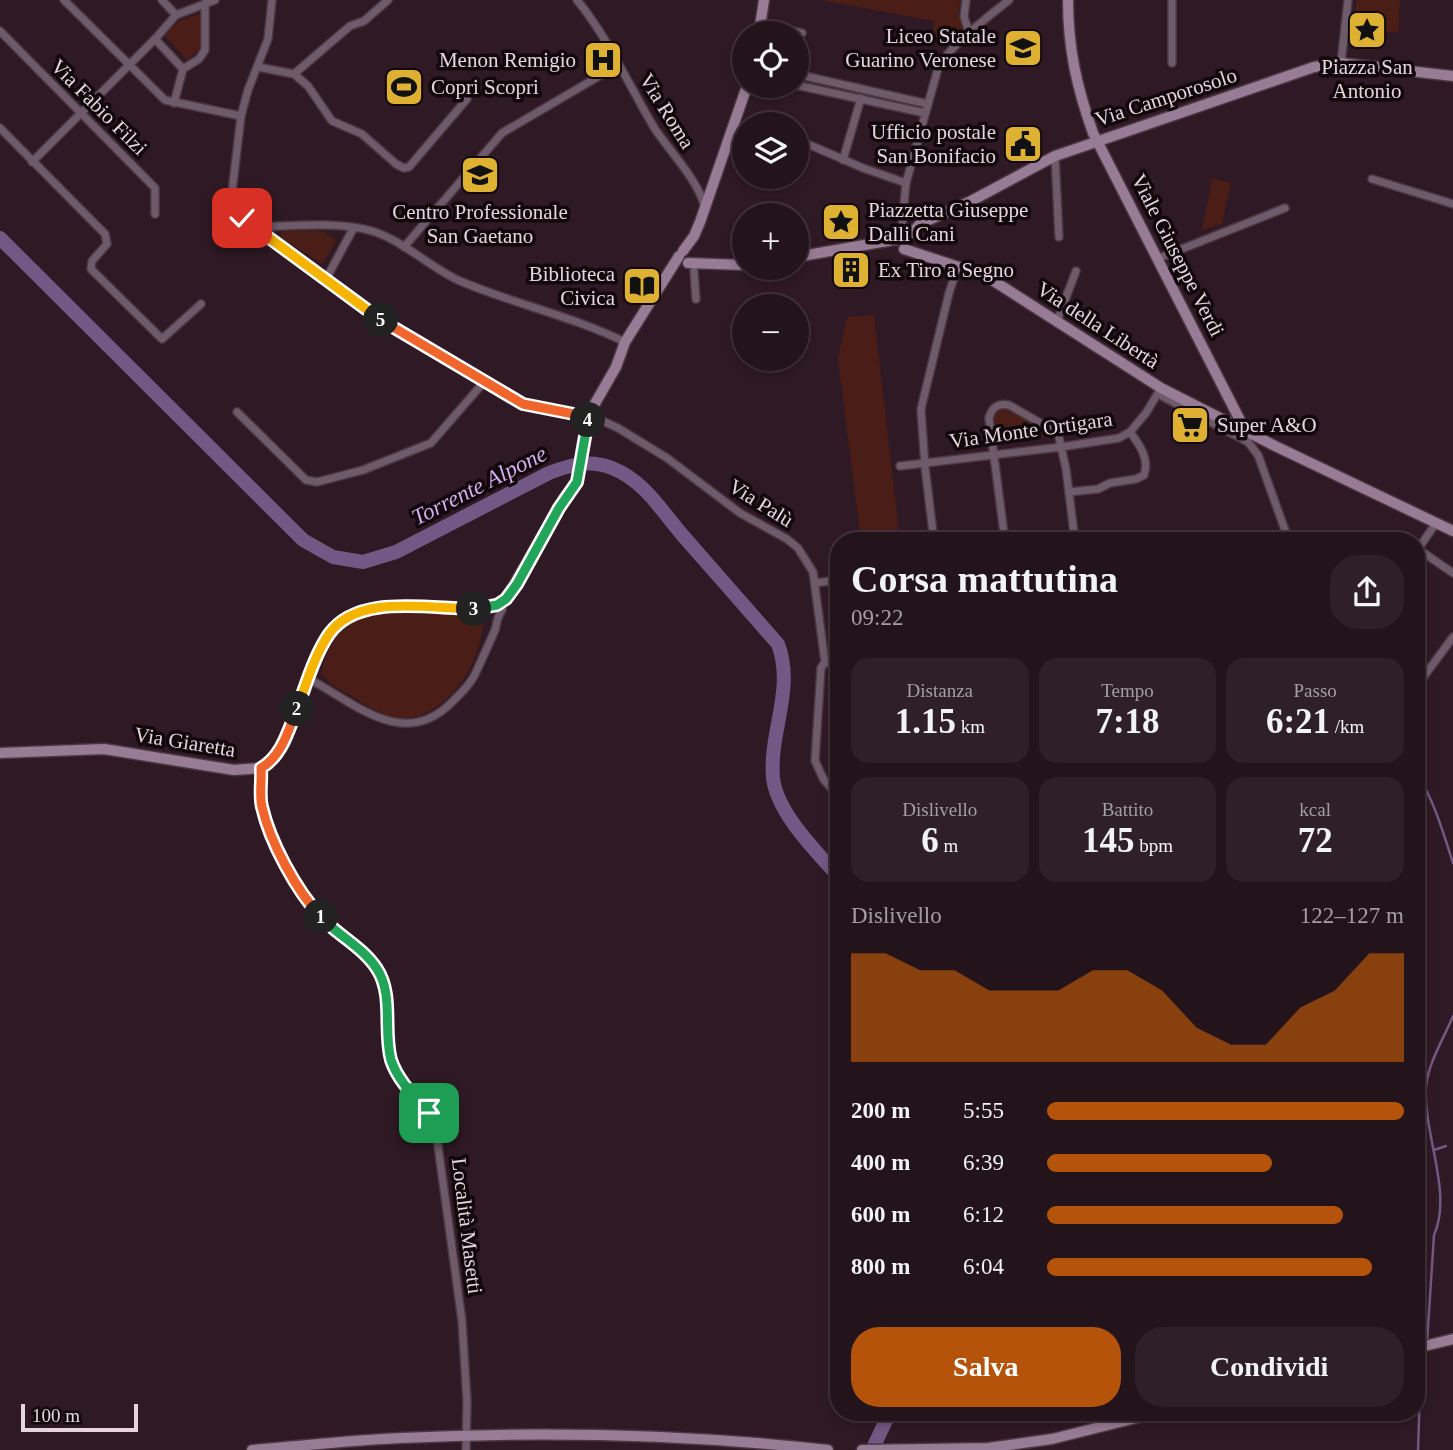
<!DOCTYPE html>
<html lang="it">
<meta charset="utf-8">
<style>
body{margin:0;font-family:"Times New Roman",serif;background:#2f2028;color:#f1f3f6;height:100vh;display:flex;flex-direction:column;font-size:26px;white-space:nowrap}
*{box-sizing:border-box;margin:0}
p{font-size:23px;color:#a39ea3}
.icon{flex:none;width:38px;height:38px;fill:none;stroke:currentColor;stroke-width:2;stroke-linecap:round;stroke-linejoin:round}
.map{position:relative;flex:1;overflow:hidden}
.side{position:absolute;left:830px;top:532px;width:595px;height:889px;display:flex;flex-direction:column;background:#23131b;border-radius:28px;box-shadow:0 4px 10px #0003,0 0 0 2px #40323a}
.side>*{flex:none}
.buttons{position:absolute;left:732px;top:21px;display:grid;gap:14px}
.buttons a{display:grid;place-items:center;width:77px;height:77px;border-radius:50%;background:#23131b;box-shadow:0 4px 10px #0003,0 0 0 2px #40323a;font-size:35px}
.scale{position:absolute;left:21px;bottom:18px;width:117px;box-sizing:border-box;padding-left:7px;border:4px solid #e5d5dc;border-top:0;font-size:19px;line-height:24px;white-space:nowrap;color:#e5d5dc;-webkit-text-stroke:5px #11080c;paint-order:stroke}
.pin{position:absolute;display:grid;place-items:center;width:60px;height:60px;color:#fff;margin:-30px;border-radius:14px;box-shadow:0 4px 10px #0006}
.km{position:absolute;width:35px;height:35px;margin:-18px;border-radius:50%;background:#222;color:#fff;font-size:19px;line-height:35px;text-align:center}
.round{display:grid;place-items:center;flex:none;width:74px;height:74px;border-radius:28px;background:#2f2028}
.summary{display:flex;align-items:center;justify-content:space-between;height:119px;padding:0 21px}
h1{font-size:38px;font-weight:700;line-height:52px}
.figures{display:grid;grid-template-columns:repeat(3,1fr);gap:10px;height:119px;padding:7px 21px}
.figures div{display:grid;align-content:center;border-radius:18px;background:#2f2028;text-align:center}
.figures b{font-size:35px;font-weight:700}
.figures small{font-size:19px;font-weight:400}
.figures p{font-size:19px}
.chart{height:196px;padding:14px 21px}
.chart p{display:flex;justify-content:space-between}
.chart svg{width:100%;height:126px;margin-top:7px;fill:#b45309;opacity:.7}
.action{display:flex;gap:14px;margin-top:auto;padding:14px 21px}
.action a{flex:1;height:80px;border-radius:28px;background:#b45309;color:#fff;font-size:28px;font-weight:700;line-height:80px;text-align:center}
.action a+a{background:#2f2028;color:#f1f3f6}
ul{padding:0 21px;list-style:none;font-size:23px}
li{display:grid;grid-template-columns:112px 84px 1fr;align-items:center;height:52px}
li i{height:18px;border-radius:9px;background:#b45309}
.map>svg:first-child{display:block}
.green{fill:#4a1d17}
.lines{fill:none;stroke-linecap:round;stroke-linejoin:round}
.stream{stroke:#725884;stroke-width:2.5}
.river{stroke:#725884;stroke-width:14}
.street-casing{stroke:#4c3741;stroke-width:10}
.secondary-casing{stroke:#4c3741;stroke-width:13}
.street{stroke:#6d5b6b;stroke-width:7}
.secondary{stroke:#987b94;stroke-width:10}
.split-1-casing{stroke:#fff;stroke-width:14}
.split-2-casing{stroke:#fff;stroke-width:14}
.split-3-casing{stroke:#fff;stroke-width:14}
.split-4-casing{stroke:#fff;stroke-width:14}
.split-5-casing{stroke:#fff;stroke-width:14}
.split-6-casing{stroke:#fff;stroke-width:14}
.split-1{stroke:#22a559;stroke-width:9}
.split-2{stroke:#f0652b;stroke-width:9}
.split-3{stroke:#f5b400;stroke-width:9}
.split-4{stroke:#22a559;stroke-width:9}
.split-5{stroke:#f0652b;stroke-width:9}
.split-6{stroke:#f5b400;stroke-width:9}
.labels{text-anchor:middle;stroke-width:7;stroke-linejoin:round;paint-order:stroke}
.poi-label{font-size:21px;fill:#e5d5dc;stroke:#11080c;text-anchor:end}
.street-label{font-size:21px;fill:#e5d5dc;stroke:#11080c}
.water-label{font-size:23px;font-style:italic;fill:#d5acf1;stroke:#11080c}
</style>
<div class="map">
<svg width="1453" height="1450" viewBox="0 0 1453 1450">
<rect width="100%" height="100%" fill="#2f1924"/>
<g class="green">
<path d="M821,0H961L958,14L964,30L947,43L933,35L934,21Z"/>
<path d="M1356,0H1400L1398,32L1355,34Z"/>
<path d="M201,13V48L187,60L164,35L179,21Z"/>
<path d="M1212,178L1231,183L1222,224L1202,230Z"/>
<path d="M282,230L322,231L336,240L323,264L280,237Z"/>
<path d="M874,315L900,541H861L838,359L847,317Z"/>
<path d="M1003,407L1042,427L1043,437L997,441L993,416L998,408Z"/>
<path d="M395,610L483,613L484,616C483,633 478,653 470,668C458,692 428,722 400,718C383,716 369,707 356,699C343,691 330,685 321,674C331,630 352,616 395,610Z"/>
</g>
<g class="lines">
<g class="stream">
<path d="M1416,772C1434,800 1443,832 1453,863"/>
<path d="M1434,1150L1446,1146"/>
<path d="M1427,1343L1434,1235C1453,1193 1423,1134 1426,1087C1428,1063 1444,1038 1453,1016"/>
<path d="M1418,1450L1420,1390L1426,1350"/>
</g>
<g class="river">
<path d="M0,238L303,540L333,557L363,562L396,552L549,473C570,465 589,459 612,468C645,481 662,512 685,538C716,573 747,609 778,644C795,689 769,732 773,778C777,813 816,851 838,876"/>
<path d="M872,1450L890,1412"/>
</g>
<g class="street-casing">
<g id="street">
<path d="M64,0L165,100L241,116"/>
<path d="M162,0L176,15"/>
<path d="M272,0L268,39L248,90L241,116L232,192V200L237,212L384,322L484,382L523,404L584,418H596L618,428L667,458L740,513L787,539L798,548L813,572L825,662L821,668L815,761L824,780L838,796"/>
<path d="M577,0C609,39 629,86 655,129C669,150 699,182 704,205"/>
<path d="M966,0L964,17L969,32"/>
<path d="M1172,0V63"/>
<path d="M760,25L802,33"/>
<path d="M0,31L155,188V214"/>
<path d="M155,39L183,69"/>
<path d="M1341,63L1348,0"/>
<path d="M258,67L294,74L308,86L332,121L362,134L396,164L404,168L409,167L467,99"/>
<path d="M294,74L350,26L364,21L388,0"/>
<path d="M796,74L928,104"/>
<path d="M796,85L925,113"/>
<path d="M174,103L183,69L199,59L205,50V3"/>
<path d="M0,128L105,234L107,244L92,261L91,269L162,339L201,304"/>
<path d="M796,139L863,168L906,183"/>
<path d="M1055,156L1059,237"/>
<path d="M843,160L861,98"/>
<path d="M32,162L155,39L176,15L215,0"/>
<path d="M1372,179L1453,204"/>
<path d="M255,227C289,226 339,221 372,231C404,241 429,267 460,281C514,304 572,316 625,342"/>
<path d="M901,237L906,183L939,65C958,39 984,20 1009,0"/>
<path d="M404,247L502,133L618,65"/>
<path d="M1159,258L1285,208"/>
<path d="M694,271L696,299"/>
<path d="M326,279L353,229"/>
<path d="M1057,321L1076,271"/>
<path d="M1158,394L1248,442"/>
<path d="M237,412L306,480L317,482L363,470L431,443L484,382"/>
<path d="M1245,431L1248,442L1258,455L1289,541"/>
<path d="M900,466L1061,447L1119,438L1130,432L1146,413L1161,388"/>
<path d="M1069,492L1098,489L1110,483L1136,479L1144,475C1150,459 1139,444 1130,432"/>
<path d="M934,541L925,467L921,409L949,293L958,266"/>
<path d="M1005,541L989,418C992,407 998,403 1009,405L1058,433L1066,469L1075,541"/>
<path d="M1418,549L1453,573"/>
<path d="M1416,552L1436,523"/>
<path d="M815,583L838,580"/>
<path d="M825,662L838,666"/>
<path d="M309,679C354,702 402,750 450,704C460,694 472,683 477,670C483,657 489,644 495,630C497,623 497,617 502,610L497,605"/>
<path d="M1416,687L1453,637"/>
<path d="M261,768V805L280,852L307,903L377,969L384,985L392,1062L404,1085L435,1124L462,1321L467,1401L466,1450"/>
</g>
</g>
<g class="secondary-casing">
<g id="secondary">
<path d="M1068,0C1068,49 1077,88 1093,133L1245,430"/>
<path d="M759,33L764,0"/>
<path d="M910,235L920,224L971,201L1055,156L1314,67L1341,63L1453,76"/>
<path d="M904,249L986,276L1161,388L1275,446L1453,531"/>
<path d="M683,251L694,236L700,222L747,86"/>
<path d="M796,257L899,239"/>
<path d="M688,263L744,265"/>
<path d="M0,753L104,749L234,770L261,768L274,758L285,742L320,650C346,597 398,605 449,608C470,610 488,611 506,599L565,497L577,482L585,430L593,407L616,367L625,342L679,256"/>
<path d="M1416,1348L1453,1339"/>
<path d="M252,1450C302,1446 351,1440 401,1438C543,1431 687,1434 828,1450"/>
<path d="M862,1450L988,1448L1052,1439L1160,1412"/>
</g>
</g>
<use href="#street" class="street"/>
<use href="#secondary" class="secondary"/>
</g>
<g class="lines">
<g class="split-1-casing">
<path id="split-1" d="M321,917C337,935 363,947 377,969C394,995 383,1031 391,1060C398,1081 415,1097 429,1113"/>
</g>
<g class="split-2-casing">
<path id="split-2" d="M297,709C288,731 282,756 261,768C262,781 259,795 262,807C270,842 296,890 321,917"/>
</g>
<g class="split-3-casing">
<path id="split-3" d="M297,709C306,685 314,656 329,634C358,593 430,609 474,609"/>
</g>
<g class="split-4-casing">
<path id="split-4" d="M474,609L497,605L506,599L517,584L559,508L577,482L588,420"/>
</g>
<g class="split-5-casing">
<path id="split-5" d="M381,320L523,404L589,417L588,420"/>
</g>
<g class="split-6-casing">
<path id="split-6" d="M242,218L381,320"/>
</g>
<use href="#split-1" class="split-1"/>
<use href="#split-2" class="split-2"/>
<use href="#split-3" class="split-3"/>
<use href="#split-4" class="split-4"/>
<use href="#split-5" class="split-5"/>
<use href="#split-6" class="split-6"/>
</g>
<defs>
<g id="sight-square" transform="scale(2.0125)"><rect x="-9" y="-9" width="18" height="18" rx="4" fill="#deb133" stroke="#11080c"/><path d="M0-6L1.8-2.2L6-1.7L2.9 1.2L3.7 5.4L0 3.3L-3.7 5.4L-2.9 1.2L-6-1.7L-1.8-2.2Z" fill="#111"/></g>
<g id="school-square" transform="scale(2.0125)"><rect x="-9" y="-9" width="18" height="18" rx="4" fill="#deb133" stroke="#11080c"/><path d="M0-5L7-2L0 1L-7-2ZM-4 1L0 2.5L4 1V4Q0 6-4 4Z" fill="#111"/></g>
<g id="hospital-square" transform="scale(2.0125)"><rect x="-9" y="-9" width="18" height="18" rx="4" fill="#deb133" stroke="#11080c"/><path d="M-5-5h3v3.5h4V-5h3V5h-3V1.5h-4V5h-3Z" fill="#111"/></g>
<g id="stadium-square" transform="scale(2.0125)"><rect x="-9" y="-9" width="18" height="18" rx="4" fill="#deb133" stroke="#11080c"/><path d="M0-5a6.5 5 0 1 0 0 10a6.5 5 0 1 0 0-10ZM-3.5-1.8h7v3.6h-7Z" fill="#111"/></g>
<g id="civic-square" transform="scale(2.0125)"><rect x="-9" y="-9" width="18" height="18" rx="4" fill="#deb133" stroke="#11080c"/><path d="M-.6-6.5H3V-4.5H.6V-3L4-1V1h2V6H-6V1h2V-1L-.6-3ZM-1.2 2.5V6h2.4V2.5Z" fill="#111"/></g>
<g id="building-square" transform="scale(2.0125)"><rect x="-9" y="-9" width="18" height="18" rx="4" fill="#deb133" stroke="#11080c"/><path d="M-4-6H4V6H1V3H-1V6H-4ZM-2.5-4.3h1.7v1.8h-1.7ZM.8-4.3h1.7v1.8H.8ZM-2.5-1h1.7V.8h-1.7ZM.8-1h1.7V.8H.8Z" fill="#111"/></g>
<g id="library-square" transform="scale(2.0125)"><rect x="-9" y="-9" width="18" height="18" rx="4" fill="#deb133" stroke="#11080c"/><path d="M-6-4Q-3-5.5-.7-3.5V5Q-3 3-6 4ZM6-4Q3-5.5 .7-3.5V5Q3 3 6 4Z" fill="#111"/></g>
<g id="supermarket-square" transform="scale(2.0125)"><rect x="-9" y="-9" width="18" height="18" rx="4" fill="#deb133" stroke="#11080c"/><path d="M-6-5.5h2.5l.6 2H6L4.5 2H-2.5L-4.4-4H-6ZM-1.5 3.2a1.3 1.3 0 1 0 .1 0ZM3 3.2a1.3 1.3 0 1 0 .1 0Z" fill="#111"/></g>
</defs>
<g fill-rule="evenodd">
<use href="#sight-square" x="1367" y="30"/>
<use href="#school-square" x="1023" y="48"/>
<use href="#hospital-square" x="603" y="60"/>
<use href="#stadium-square" x="404" y="87"/>
<use href="#civic-square" x="1023" y="144"/>
<use href="#school-square" x="480" y="175"/>
<use href="#sight-square" x="841" y="222"/>
<use href="#building-square" x="851" y="270"/>
<use href="#library-square" x="642" y="286"/>
<use href="#supermarket-square" x="1190" y="425"/>
</g>
<g class="labels">
<g class="poi-label">
<text x="996" y="43">Liceo Statale<tspan x="996" dy="24">Guarino Veronese</tspan></text>
<text x="576" y="67">Menon Remigio</text>
<text x="1367" y="74" text-anchor="middle">Piazza San<tspan x="1367" dy="24">Antonio</tspan></text>
<text x="431" y="94" text-anchor="start">Copri Scopri</text>
<text x="996" y="139">Ufficio postale<tspan x="996" dy="24">San Bonifacio</tspan></text>
<text x="868" y="217" text-anchor="start">Piazzetta Giuseppe<tspan x="868" dy="24">Dalli Cani</tspan></text>
<text x="480" y="219" text-anchor="middle">Centro Professionale<tspan x="480" dy="24">San Gaetano</tspan></text>
<text x="878" y="277" text-anchor="start">Ex Tiro a Segno</text>
<text x="615" y="281">Biblioteca<tspan x="615" dy="24">Civica</tspan></text>
<text x="1217" y="432" text-anchor="start">Super A&amp;O</text>
</g>
<g class="street-label">
<text transform="translate(1166 97) rotate(-18)" y="7">Via Camporosolo</text>
<text transform="translate(99 107) rotate(45)" y="7">Via Fabio Filzi</text>
<text transform="translate(667 111) rotate(58)" y="7">Via Roma</text>
<text transform="translate(1178 255) rotate(63)" y="7">Viale Giuseppe Verdi</text>
<text transform="translate(1098 325) rotate(33)" y="7">Via della Libertà</text>
<text transform="translate(1031 430) rotate(-8)" y="7">Via Monte Ortigara</text>
<text transform="translate(761 503) rotate(32)" y="7">Via Palù</text>
<text transform="translate(185 742) rotate(9)" y="7">Via Giaretta</text>
<text transform="translate(467 1226) rotate(83)" y="7">Località Masetti</text>
</g>
<g class="water-label">
<text transform="translate(479 485) rotate(-27)" y="8">Torrente Alpone</text>
</g>
</g>
</svg>
<div class="buttons">
<a><svg class="icon" aria-label="locate" viewBox="0 0 24 24"><circle cx="12" cy="12" r="6"/><path d="M12 2v4M12 18v4M2 12h4M18 12h4"/></svg></a>
<a><svg class="icon" aria-label="layers" viewBox="0 0 24 24"><path d="M12 4l9 5-9 5-9-5zM3 14l9 5 9-5"/></svg></a>
<a>+</a>
<a>−</a>
</div>
<div class="scale">100 m</div>
<div class="pin" style="left:429px;top:1113px;background:#1e9e55"><svg class="icon" aria-label="arrive" viewBox="0 0 24 24"><path d="M6 21V4h12l-3 4 3 4H6"/></svg></div>
<div class="pin" style="left:242px;top:218px;background:#d93025"><svg class="icon" aria-label="check" viewBox="0 0 24 24"><path d="M5 12l5 5 9-10"/></svg></div>
<b class="km" style="left:321px;top:917px">1</b>
<b class="km" style="left:297px;top:709px">2</b>
<b class="km" style="left:474px;top:609px">3</b>
<b class="km" style="left:588px;top:420px">4</b>
<b class="km" style="left:381px;top:320px">5</b>
<section class="side">
<div class="summary"><div><h1>Corsa mattutina</h1><p>09:22</p></div><a class="round"><svg class="icon" aria-label="share" viewBox="0 0 24 24"><path d="M12 15V3M7 8l5-5 5 5M5 13v7h14v-7"/></svg></a></div>
<div class="figures">
<div><p>Distanza</p><b>1.15<small> km</small></b></div>
<div><p>Tempo</p><b>7:18</b></div>
<div><p>Passo</p><b>6:21<small> /km</small></b></div>
</div>
<div class="figures">
<div><p>Dislivello</p><b>6<small> m</small></b></div>
<div><p>Battito</p><b>145<small> bpm</small></b></div>
<div><p>kcal</p><b>72</b></div>
</div>
<div class="chart"><p><span>Dislivello</span>122–127 m</p>
<svg viewBox="0 0 160 44" preserveAspectRatio="none"><path d="M0 44V6L10 6L20 12L30 12L40 19L50 19L60 19L70 12L80 12L90 19L100 32L110 38L120 38L130 25L140 19L150 6L160 6V44z"/></svg>
</div>
<ul>
<li><b>200 m</b>5:55<i style="width:100%"></i></li>
<li><b>400 m</b>6:39<i style="width:63%"></i></li>
<li><b>600 m</b>6:12<i style="width:83%"></i></li>
<li><b>800 m</b>6:04<i style="width:91%"></i></li>
</ul>
<div class="action"><a>Salva</a><a>Condividi</a></div>
</section>
</div>
